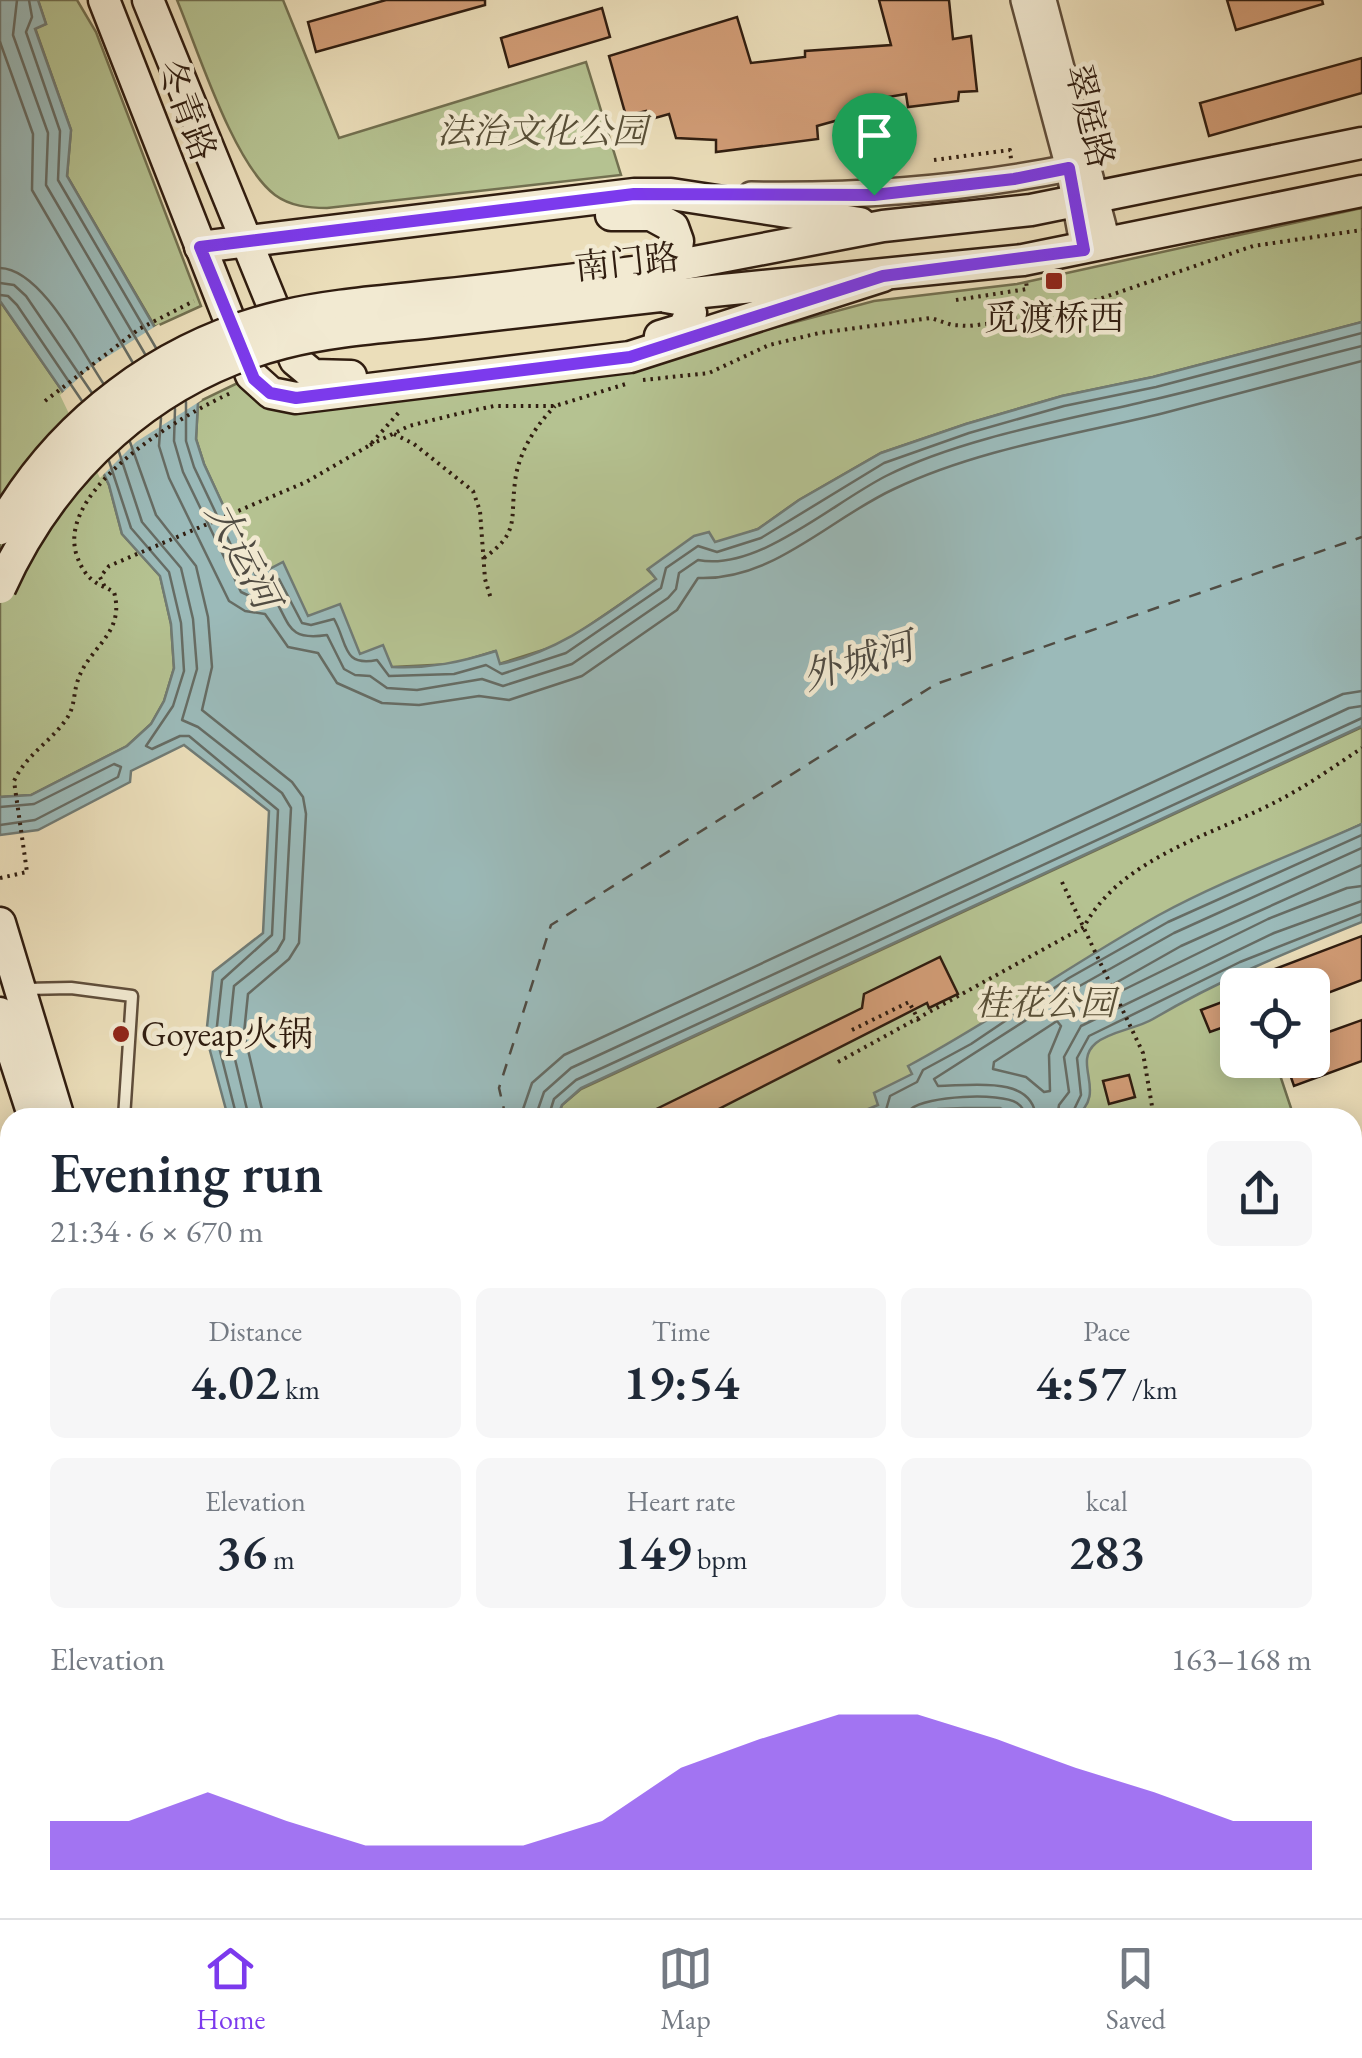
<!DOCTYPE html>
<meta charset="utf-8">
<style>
body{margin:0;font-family:"EB Garamond","Noto Serif SC",serif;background:#f6f6f7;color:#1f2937;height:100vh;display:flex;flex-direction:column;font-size:38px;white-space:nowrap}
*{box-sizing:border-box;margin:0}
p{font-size:32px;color:#747a83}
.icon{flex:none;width:55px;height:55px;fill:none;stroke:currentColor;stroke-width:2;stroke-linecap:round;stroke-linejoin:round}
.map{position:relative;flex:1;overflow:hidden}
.side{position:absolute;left:0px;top:1108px;width:1362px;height:812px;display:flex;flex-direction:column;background:#fff;border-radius:30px 30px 0 0;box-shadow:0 5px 25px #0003}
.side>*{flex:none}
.fabs{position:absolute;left:1220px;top:968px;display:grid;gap:20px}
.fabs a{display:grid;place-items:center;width:110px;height:110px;border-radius:15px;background:#fff;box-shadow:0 5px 25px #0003;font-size:50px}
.pin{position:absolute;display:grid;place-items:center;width:85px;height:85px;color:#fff;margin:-102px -42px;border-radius:50% 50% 50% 0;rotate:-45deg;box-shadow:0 0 10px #0007}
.pin .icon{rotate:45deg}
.round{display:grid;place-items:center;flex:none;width:105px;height:105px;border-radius:15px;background:#f6f6f7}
.headline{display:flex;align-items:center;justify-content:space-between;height:170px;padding:0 50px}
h1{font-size:55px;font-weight:600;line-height:75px}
.metrics{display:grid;grid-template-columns:repeat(3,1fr);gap:15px;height:170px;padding:10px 50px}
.metrics div{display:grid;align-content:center;border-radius:15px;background:#f6f6f7;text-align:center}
.metrics b{font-size:50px;font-weight:600}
.metrics small{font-size:28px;font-weight:400}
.metrics p{font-size:28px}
.chart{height:280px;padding:20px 50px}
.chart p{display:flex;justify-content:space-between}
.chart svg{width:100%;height:180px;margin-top:10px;fill:#7c3aed;opacity:.7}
.dock{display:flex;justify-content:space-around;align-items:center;height:140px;border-top:2px solid #e0e1e3;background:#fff;font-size:28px;color:#747a83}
.dock a{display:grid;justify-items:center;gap:5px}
.dock .selected{color:#7c3aed}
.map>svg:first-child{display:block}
.green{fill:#b5c291;stroke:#727050;stroke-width:2.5}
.water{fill:#9bbab9;stroke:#707b75;stroke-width:2.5}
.pier{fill:#ebdeba}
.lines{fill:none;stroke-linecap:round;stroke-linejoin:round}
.shore{stroke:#666c64;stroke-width:2.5}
.ferry{stroke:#504c43;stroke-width:2.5;stroke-dasharray:12 10;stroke-linecap:butt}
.building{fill:#d19c76;stroke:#301d10;stroke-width:2.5}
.service-casing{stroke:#5f4d3a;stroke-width:15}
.tertiary-casing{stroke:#5f4d3a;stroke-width:30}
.secondary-casing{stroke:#301d10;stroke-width:35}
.path{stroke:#301d10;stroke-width:4;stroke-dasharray:2.5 5;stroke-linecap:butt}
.service{stroke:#f2ead2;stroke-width:10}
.tertiary{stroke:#f2ead2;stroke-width:25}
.secondary{stroke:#f2ead2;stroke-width:30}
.secondary-bridge-casing{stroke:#301d10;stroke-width:35;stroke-linecap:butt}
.secondary-bridge{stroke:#f2ead2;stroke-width:30}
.route-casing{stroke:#fff;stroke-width:20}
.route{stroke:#7c3aed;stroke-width:12}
.poi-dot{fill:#8f2418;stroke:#f2ead2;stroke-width:4}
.labels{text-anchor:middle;stroke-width:9;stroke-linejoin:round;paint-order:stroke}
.street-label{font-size:35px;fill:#301d10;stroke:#f2ead2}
.park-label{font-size:35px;font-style:italic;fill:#584f37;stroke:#f2ead2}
.poi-label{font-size:35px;fill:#301d10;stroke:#f2ead2}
.water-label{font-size:38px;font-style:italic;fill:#504c43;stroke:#f2ead2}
</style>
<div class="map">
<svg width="1362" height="1918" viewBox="0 0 1362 1918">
<rect width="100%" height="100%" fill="#ebdeba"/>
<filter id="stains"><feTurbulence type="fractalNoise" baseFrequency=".002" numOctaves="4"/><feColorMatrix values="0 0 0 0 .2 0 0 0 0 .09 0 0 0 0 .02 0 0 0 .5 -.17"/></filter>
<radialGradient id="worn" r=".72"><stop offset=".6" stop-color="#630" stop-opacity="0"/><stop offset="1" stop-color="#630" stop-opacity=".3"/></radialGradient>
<g class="green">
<path d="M38,0H77L96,32L201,306L155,327L67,176L71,130L35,28L46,24Z"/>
<path d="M177,0H283L339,138L586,62L621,175L327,208C308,208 290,206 275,195C233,163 198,50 177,0Z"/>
<path d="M1362,208V322L1153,377L1062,396L966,424L881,453L799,500L758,529L648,570L657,579L562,644L499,664L495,651L453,664L392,667L360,654L256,577L204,464L196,439L198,402L248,378L255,396L691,350L874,301L1017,284Z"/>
<path d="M0,301L72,405L109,485L122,534L160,576L171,624L174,668L164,701L151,724L127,746L31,795L0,797Z"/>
<path d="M1362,727V824L1135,929L1176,1003L1244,971L1248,985H1238V1060H1275L1294,1117L557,1118L562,1105L581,1089Z"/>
<path d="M1353,1291L1362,1320V1918H914L911,1910H1352Z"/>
<path d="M524,1910H775L778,1918H527Z"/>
</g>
<g class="water">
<path d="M0,0H38L46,24L35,29L71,130L67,176L198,402L196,439L204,464L256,576L283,562L308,616L340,604L360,654L383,645L392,667C429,669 461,662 496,651L500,664C561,651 606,614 656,579L648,569L694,536L709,532L715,542L758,529L799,500L881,453L966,424L1062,396L1153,377L1362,322V726L581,1088L562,1105L557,1117H228L206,1036L213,972L263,933L269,811L184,745L131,771L130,782L38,830L0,835V797L31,795L127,746L151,724L164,701L174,668L171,624L160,576L122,534L109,485L72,405L0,301Z"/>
<path d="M1362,824V922C1290,951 1219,980 1153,1019C1136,1029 1111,1031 1096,1043C1071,1064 1109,1092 1075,1117H1017L1000,1108H964L938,1109L897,1117H849L878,1105L874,1093L912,1074L908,1066C994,1020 1073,963 1159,915C1223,880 1295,854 1362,824Z"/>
<path d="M365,1910H524L527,1918H368Z"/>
<path d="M775,1910H911L914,1918H778Z"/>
</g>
<path class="pier" d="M159,324L202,400L136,442L100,478L60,395L91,367Z"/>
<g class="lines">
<g class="shore">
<path d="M17,0L13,35L48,133L46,185L145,354"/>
<path d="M29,0L32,17L26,32L60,131L58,180L156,348"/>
<path d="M0,42L33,134L32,190L133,363"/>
<path d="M0,268C41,269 81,350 103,383"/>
<path d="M0,283L14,285L26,296L92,393"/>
<path d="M0,295L8,296L17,305L82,401"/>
<path d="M186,402V441L194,467L249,583L259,586L279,579L302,623L311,625L334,619C348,644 342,667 377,660L389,676L454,674L486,665L502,674L566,653L661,588L666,568L698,546L717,552L761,538L884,463L969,433L1064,406L1156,387L1362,333"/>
<path d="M175,409L174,441L183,472L241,592L254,598L273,596C291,625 287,641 327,635L344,669L355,675L370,676L387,688L417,690L482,679L503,686L572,664L668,598L676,589L679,573L698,560C757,572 831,504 886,476C963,437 1072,419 1156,399C1225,383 1293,363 1362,346"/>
<path d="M161,418L159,446L169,478L229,601L245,611L265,614L288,647L318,653L337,683L382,703L419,705L479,696L509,700L582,676L677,610L698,578C773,581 829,519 894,489C978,449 1074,435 1164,413C1230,396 1296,378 1362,361"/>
<path d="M130,442L156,515L196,566L208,617L212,667L202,710L292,782L303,797L306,814L299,943L289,959L248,994L244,1033L264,1118"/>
<path d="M119,452L142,522L181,568L193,619L197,669L182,720L198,727L282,793L291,808L284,939L277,951L234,986L229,1034L249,1118"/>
<path d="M109,461L131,528L169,572L181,623L184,671L173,706L146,746L152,749L180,736H189L278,810L272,935L222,980L216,1035L237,1118"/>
<path d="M0,807L34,804L114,764L121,767L118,777L35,820L0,825"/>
<path d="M1362,865L1181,946L1112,985L1110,991L1115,994L1268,919L1347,888L1362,886"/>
<path d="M1057,1021L1061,1026L1049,1055L1050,1091L1044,1092L1026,1077L993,1069L994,1062Z"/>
<path d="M520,1118L532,1083L564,1055L1343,694L1362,691"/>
<path d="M535,1118L544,1092L571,1068L1349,708L1362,706"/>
<path d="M548,1118L554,1099L576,1080L1362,718"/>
<path d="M874,1118L886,1110L890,1096L917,1082L923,1070L971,1044L1069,978L1168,922L1362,835"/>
<path d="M910,1118L911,1109C926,1096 1000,1092 1017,1103C1024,1108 1023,1110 1024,1118"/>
<path d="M1036,1118C1033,1074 969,1086 938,1086L934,1079L1076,988L1174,933L1362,848"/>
<path d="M1057,1118L1059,1105L1069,1092L1064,1057L1081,1026L1274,933L1362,901"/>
<path d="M1070,1118L1081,1095L1077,1058L1089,1036L1240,962L1362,914"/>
</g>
<g class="ferry">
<path d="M506,1118L499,1088L551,925L936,684L1362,537"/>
<path d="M851,1910L854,1918"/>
</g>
</g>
<g class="building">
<path d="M386,0H485V5L316,52L308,22Z"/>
<path d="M879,0H949L953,39L971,36L977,91L959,92L958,101L908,107L906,94L859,102L860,114L817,126L818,139L716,152V140L676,138L669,114L648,120L646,111L626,116L609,56L737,17L751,63L805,57V51L891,45Z"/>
<path d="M1227,0H1322L1323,4L1236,30Z"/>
<path d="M602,8L610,37L509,67L501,38Z"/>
<path d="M1362,58V93L1209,136L1200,103Z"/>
<path d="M1362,936V980L1312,999V985H1233Z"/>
<path d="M940,957L958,994L929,1008L927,1003L701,1118H638L862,1008L864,994Z"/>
<path d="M1238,996V1022L1210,1032L1201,1010Z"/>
<path d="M1362,1020V1061L1294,1086L1285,1060H1312V1038Z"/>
<path d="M1129,1075L1135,1097L1109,1104L1103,1081Z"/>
</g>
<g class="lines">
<g class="service-casing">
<path id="service" d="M25,989L71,988L132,996L124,1118"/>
</g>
<g class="tertiary-casing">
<g id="tertiary">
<path d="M1024,0L1069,168L1084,249"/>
<path d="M1043,0L1108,245"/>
<path d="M751,195C859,197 963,189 1069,168"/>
</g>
</g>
<g class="secondary-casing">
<g id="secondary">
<path d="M104,0L251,375L271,393L296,398L630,357L883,276"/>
<path d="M148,0L295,360L313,375L351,376"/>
<path d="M611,215H651L673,227L678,241L676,255L658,269"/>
<path d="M200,247L634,194H671L860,223"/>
<path d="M658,269L883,226L1031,210L1362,143"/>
<path d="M663,296L1023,260L1362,191"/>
<path d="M660,336L683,329L691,313L683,300L660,296"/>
<path d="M0,923L59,1118"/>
<path d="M0,1013L34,1118"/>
<path d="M321,1910L324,1918"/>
<path d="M346,1910L349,1918"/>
</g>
</g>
<g class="path">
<path d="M934,160L1010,150L1011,159"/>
<path d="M956,300L1027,289L1026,281"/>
<path d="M643,380L709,373L769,345L819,333L931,318L952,325L969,326L1001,322L1030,312L1076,307L1253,246L1362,230"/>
<path d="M45,401L139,329L194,301"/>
<path d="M394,434L414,444L473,491L480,511L485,579L491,599"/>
<path d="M370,445L409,426L457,414L494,406H555L629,383"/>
<path d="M484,558C520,532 510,521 515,482C518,454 535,426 555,406"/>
<path d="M104,587C88,580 81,569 76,553C58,487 183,414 233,392"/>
<path d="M0,878L27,872L14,781C26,755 49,743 65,721C75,708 73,697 77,683C87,647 126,635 114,592L105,587L100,577L109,566L306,482L370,445L401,410"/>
<path d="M1062,882L1143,1053L1154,1118"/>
<path d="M852,1030L909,1002L919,1021"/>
<path d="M838,1062L1084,927C1121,856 1218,834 1283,798C1310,784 1336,765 1362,748"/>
<path d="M1352,1582L1362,1596"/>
<path d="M560,1910L562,1918"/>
<path d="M746,1910L750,1918"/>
<path d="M921,1910L925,1918"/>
<path d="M1090,1910L1092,1918"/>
</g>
<use href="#service" class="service"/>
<use href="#tertiary" class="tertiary"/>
<use href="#secondary" class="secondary"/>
<g class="secondary-bridge-casing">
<g id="secondary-bridge">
<path d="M0,529C59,422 164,344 283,316C334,304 388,301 440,295C513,287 586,278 658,269"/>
<path d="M0,588C54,468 154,376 283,343C334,330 388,327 441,321C514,313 587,304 660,296"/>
</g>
</g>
<use href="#secondary-bridge" class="secondary-bridge"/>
</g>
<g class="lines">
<g class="route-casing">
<path id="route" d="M1069,168L1084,250L883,276L630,357L296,398L270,393L254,379L200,247L634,194L874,195L1014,179Z"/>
</g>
<use href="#route" class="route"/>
</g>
<g class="poi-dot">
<rect x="1044" y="271" width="20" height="20" rx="5"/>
<circle cx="121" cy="1034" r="10"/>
</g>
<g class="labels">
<g class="street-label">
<text transform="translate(187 110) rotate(69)" y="12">冬青路</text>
<text transform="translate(1090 116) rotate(76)" y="12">翠庭路</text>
<text transform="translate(627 262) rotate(-6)" y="12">南门路</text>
</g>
<g class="park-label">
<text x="542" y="143">法治文化公园</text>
<text x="1045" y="1015">桂花公园</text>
</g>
<g class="poi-label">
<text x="1054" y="330">觅渡桥西</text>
<text x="141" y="1046" text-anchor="start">Goyeap火锅</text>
</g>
<g class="water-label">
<text transform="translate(243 555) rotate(63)" y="13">大运河</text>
<text transform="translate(858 661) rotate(-17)" y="13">外城河</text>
</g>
</g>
<rect width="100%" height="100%" filter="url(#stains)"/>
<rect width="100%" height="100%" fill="url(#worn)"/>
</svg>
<div class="fabs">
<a><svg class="icon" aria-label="locate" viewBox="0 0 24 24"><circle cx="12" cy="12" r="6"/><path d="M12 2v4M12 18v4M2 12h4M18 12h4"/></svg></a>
</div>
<div class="pin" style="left:874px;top:195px;background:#1e9e55"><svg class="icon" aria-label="arrive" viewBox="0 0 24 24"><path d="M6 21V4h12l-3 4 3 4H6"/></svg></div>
<section class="side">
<div class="headline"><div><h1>Evening run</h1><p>21:34 · 6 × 670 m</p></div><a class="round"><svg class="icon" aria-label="share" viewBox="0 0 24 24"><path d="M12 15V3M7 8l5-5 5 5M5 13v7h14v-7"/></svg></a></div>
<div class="metrics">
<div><p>Distance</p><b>4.02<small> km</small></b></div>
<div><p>Time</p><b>19:54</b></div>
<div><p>Pace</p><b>4:57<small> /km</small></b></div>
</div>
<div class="metrics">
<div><p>Elevation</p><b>36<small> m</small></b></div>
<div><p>Heart rate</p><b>149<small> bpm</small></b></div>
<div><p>kcal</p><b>283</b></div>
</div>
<div class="chart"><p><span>Elevation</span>163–168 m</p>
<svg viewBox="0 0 160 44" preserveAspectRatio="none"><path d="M0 44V32L10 32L20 25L30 32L40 38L50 38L60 38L70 32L80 19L90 12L100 6L110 6L120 12L130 19L140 25L150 32L160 32V44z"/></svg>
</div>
</section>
</div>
<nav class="dock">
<a class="selected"><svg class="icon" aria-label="home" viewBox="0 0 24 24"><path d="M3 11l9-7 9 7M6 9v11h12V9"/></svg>Home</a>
<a><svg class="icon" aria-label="map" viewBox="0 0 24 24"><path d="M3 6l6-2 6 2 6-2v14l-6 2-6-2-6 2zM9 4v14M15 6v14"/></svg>Map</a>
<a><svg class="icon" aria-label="saved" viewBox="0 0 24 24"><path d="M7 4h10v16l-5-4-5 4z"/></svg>Saved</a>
</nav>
